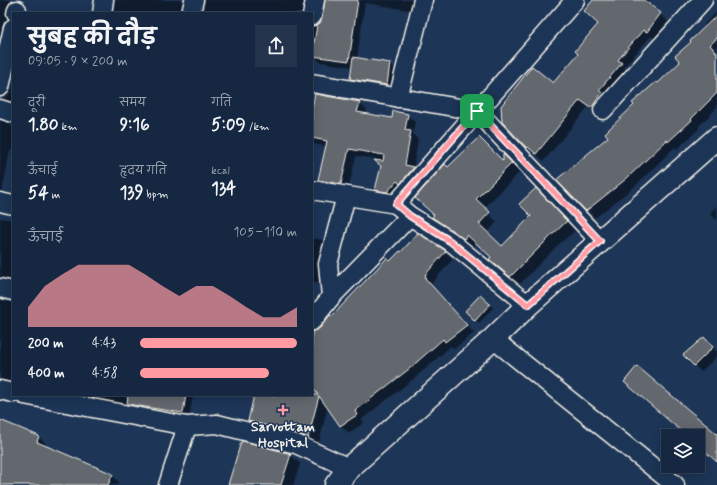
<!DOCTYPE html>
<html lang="hi">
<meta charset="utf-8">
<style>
body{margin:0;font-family:Mynerve,"Playpen Sans Deva",sans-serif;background:#23344c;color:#f1f3f6;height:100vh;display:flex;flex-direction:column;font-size:15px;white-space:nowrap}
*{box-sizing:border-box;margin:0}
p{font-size:13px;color:#9ea6b1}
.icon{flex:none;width:22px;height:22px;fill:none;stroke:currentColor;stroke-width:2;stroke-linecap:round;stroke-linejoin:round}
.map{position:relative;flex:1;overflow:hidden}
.sheet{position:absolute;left:12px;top:12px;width:301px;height:384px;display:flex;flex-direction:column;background:#162841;border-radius:0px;box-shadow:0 2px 10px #0003,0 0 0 1px #35445a}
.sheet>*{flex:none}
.controls{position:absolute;left:661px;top:429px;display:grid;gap:8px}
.controls a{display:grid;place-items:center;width:44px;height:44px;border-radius:0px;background:#162841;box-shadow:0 2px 10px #0003,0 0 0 1px #35445a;font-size:20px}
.pin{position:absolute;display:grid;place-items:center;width:34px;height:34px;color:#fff;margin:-17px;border-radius:8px;box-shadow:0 2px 6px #0006}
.round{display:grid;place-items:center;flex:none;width:42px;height:42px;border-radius:0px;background:#23344c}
.headline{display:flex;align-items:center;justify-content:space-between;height:68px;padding:0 16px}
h1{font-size:22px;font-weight:700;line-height:30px}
.figures{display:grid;grid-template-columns:repeat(3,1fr);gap:6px;height:68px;padding:4px 16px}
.figures div{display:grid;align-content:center}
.figures b{font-size:17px;font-weight:700}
.figures small{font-size:11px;font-weight:400}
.figures p{font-size:11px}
.chart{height:112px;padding:8px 16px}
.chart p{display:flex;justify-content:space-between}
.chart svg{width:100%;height:72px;margin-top:4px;fill:#ff9aa2;opacity:.7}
ul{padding:0 16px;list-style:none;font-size:13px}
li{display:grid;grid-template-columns:64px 48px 1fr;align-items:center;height:30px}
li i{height:10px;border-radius:5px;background:#ff9aa2}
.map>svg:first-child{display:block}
.shadow{fill:#0007;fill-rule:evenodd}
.building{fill:#64676e;stroke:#f4f1e8}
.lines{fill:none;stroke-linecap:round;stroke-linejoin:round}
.street-casing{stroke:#f4f1e8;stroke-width:21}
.secondary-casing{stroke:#f4f1e8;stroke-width:25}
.street{stroke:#1d3557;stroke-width:18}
.secondary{stroke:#1d3557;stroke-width:22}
.route-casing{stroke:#fff;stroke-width:8}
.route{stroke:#ff9aa2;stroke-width:5}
.poi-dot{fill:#ff9aa2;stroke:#1d3557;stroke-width:1.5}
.labels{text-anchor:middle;stroke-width:3;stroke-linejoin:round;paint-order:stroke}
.poi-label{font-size:14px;font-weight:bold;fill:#f4f1e8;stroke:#1d3557}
</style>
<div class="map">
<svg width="717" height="485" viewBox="0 0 717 485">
<rect width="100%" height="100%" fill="#1d3557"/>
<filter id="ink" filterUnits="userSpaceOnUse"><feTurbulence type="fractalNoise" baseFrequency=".025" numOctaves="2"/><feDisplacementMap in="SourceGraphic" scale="8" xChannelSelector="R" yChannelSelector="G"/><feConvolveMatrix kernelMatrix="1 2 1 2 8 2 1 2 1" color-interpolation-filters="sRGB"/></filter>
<g filter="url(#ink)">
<g class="shadow">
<path d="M0,0H16L0,74Z"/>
<path d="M115,0H192L188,13H114Z"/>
<path d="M205,0H306L309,13H203Z"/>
<path d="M328,0H415L414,11L365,3L357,59L390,64L396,70L393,91L357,85L351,78L353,67L320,62L316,58H312V27H315L320,24Z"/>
<path d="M594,0H650L647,3L668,21L654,39L651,36L624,67L628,71L599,114L588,107L544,161L535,153L534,154L527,148L553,84L579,54L599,24Z"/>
<path d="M717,12V107L714,109L715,110L698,127L699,129L677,149L675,147L634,187L595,218L558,180L610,138L658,85L682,62L693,42L706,26L704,24Z"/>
<path d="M13,81V106L0,107V98H4L8,95L11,90Z"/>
<path d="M359,103L367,110L366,115L392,119L407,115L415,122L413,134L418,140L413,168L421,175L395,199L384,197L376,190L382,166L375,159L356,156L348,191L327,188L319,180L327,147L314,144L312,141V112ZM327,181L346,184L345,186L327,183Z"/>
<path d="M0,120L10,124L13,127V147L12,151H10L2,193H0Z"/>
<path d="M504,156L520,172L484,208L497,222L487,233L502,247L532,216L544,198L575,231L558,245L519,285L499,268L490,259L492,258L477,243L473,247L442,226L433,217L448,169L505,164Z"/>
<path d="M717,205V220L710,214Z"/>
<path d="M0,218L13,220V285L0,286Z"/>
<path d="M418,235L445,252L453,259L432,283L433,284L432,286L474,333L454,349L451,346L416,377L362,419L364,423L349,433L341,426L328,406L318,447L258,430L249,421L255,395H309L318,397L325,404L321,396L312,388V333L317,332L390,262L401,254Z"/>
<path d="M312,238L323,240L330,246L325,284L312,282Z"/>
<path d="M480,296L493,308L479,323L466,311Z"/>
<path d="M0,300L13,302V382L0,379Z"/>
<path d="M704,338L717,352V356L701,372L694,365Z"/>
<path d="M625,382L714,433L717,429V462L698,446V436H687Z"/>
<path d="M76,395H193L189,419L148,412L143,407Z"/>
<path d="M0,421L39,437L46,444L45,447L112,475L119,482L118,485H0Z"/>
<path d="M290,454L300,464L293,485H229Z"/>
</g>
<g class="building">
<path d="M325,0H358L349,61L312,56L317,25L320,23L322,18Z"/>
<path d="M593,0H644L661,13L647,32L643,30L618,60L622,63L599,90L602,93L591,108L580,100L536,154L528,147L527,148L502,122L501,106L532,66L553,83L578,54L575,51L598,24L584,11Z"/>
<path d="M717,15V38L710,45L717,53V93L691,119L692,120L668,142L667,140L626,179L586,211L556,180L608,137L605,133L634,105L632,103L656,82L658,83L680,62L675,56L691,42L690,41Z"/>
<path d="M353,57L390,63L387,85L350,79Z"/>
<path d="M315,94L360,102L357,112L392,118L393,111L408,114L405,130L411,131L405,165L414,167L400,184L397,181L387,192L375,190L381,166L374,160L383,161L384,155L349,149L341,184L318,180L327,141L312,138V108Z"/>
<path d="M479,137L503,161V154L512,163L476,199L490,212L479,224L502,246L531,216L519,204L536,188L567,221L550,237L510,277L489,259L491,257L467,235L464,239L432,217L434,215L415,198L445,164L448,167Z"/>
<path d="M418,233L446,251L425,275L426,276L425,278L467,325L445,342L443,339L409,369L355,411L357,415L340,426L319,396L308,438L299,434L248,421L254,395H318L312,386V332L320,328L330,315L332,316L387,258L390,261L400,251L401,252Z"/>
<path d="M480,295L490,304L475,321L465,311Z"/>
<path d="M704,337L713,347L694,366L683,355Z"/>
<path d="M637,366L717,434V462L698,445V436H687L624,382Z"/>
<path d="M128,395H186L183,413L127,404Z"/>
<path d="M0,420L39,436L37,442L113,474L108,485H0Z"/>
<path d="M243,441L291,454L281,485H228L241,442Z"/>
</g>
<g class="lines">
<g class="street-casing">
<g id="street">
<path d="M16,13L17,10"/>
<path d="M102,13L104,0"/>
<path d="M191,13L194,0"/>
<path d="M312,16L315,0"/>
<path d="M312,83L477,111L600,241"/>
<path d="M0,87L13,28"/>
<path d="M398,98L423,0"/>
<path d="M0,109L13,113"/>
<path d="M603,110L703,0"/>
<path d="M312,190L396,204L575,0"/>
<path d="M0,202L13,205"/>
<path d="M396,204L410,216L450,241L528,305"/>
<path d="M0,288L13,291"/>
<path d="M331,297L328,264L346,196"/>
<path d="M312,321L331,297L410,216"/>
<path d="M493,339L675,485"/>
<path d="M0,390L13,393"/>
<path d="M24,395L187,426L217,424L296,444L349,468"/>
<path d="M168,485L187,426"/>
</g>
</g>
<g class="secondary-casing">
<path id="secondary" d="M336,485L349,468L493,339L528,305L717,138"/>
</g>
<use href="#street" class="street"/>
<use href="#secondary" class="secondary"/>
</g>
</g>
<g class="lines" filter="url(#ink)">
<g class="route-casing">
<path id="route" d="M477,111L600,241L528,305L450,241L410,216L396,204Z"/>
</g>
<use href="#route" class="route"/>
</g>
<path class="poi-dot" d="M281 404h4v4h4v4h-4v4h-4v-4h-4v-4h4z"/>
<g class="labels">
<g class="poi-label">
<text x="283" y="431">Sarvottam<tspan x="283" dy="16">Hospital</tspan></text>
</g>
</g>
</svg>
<div class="controls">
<a><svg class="icon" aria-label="layers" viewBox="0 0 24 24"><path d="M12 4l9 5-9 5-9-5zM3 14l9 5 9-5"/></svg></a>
</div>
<div class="pin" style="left:477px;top:111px;background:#1e9e55"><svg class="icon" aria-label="arrive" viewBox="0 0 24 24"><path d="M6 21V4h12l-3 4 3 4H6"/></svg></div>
<section class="sheet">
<div class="headline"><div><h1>सुबह की दौड़</h1><p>09:05 · 9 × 200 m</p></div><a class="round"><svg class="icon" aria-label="share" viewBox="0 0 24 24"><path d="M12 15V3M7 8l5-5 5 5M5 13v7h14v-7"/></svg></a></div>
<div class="figures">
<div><p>दूरी</p><b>1.80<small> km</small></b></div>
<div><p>समय</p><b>9:16</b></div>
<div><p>गति</p><b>5:09<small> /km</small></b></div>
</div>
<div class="figures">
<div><p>ऊँचाई</p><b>54<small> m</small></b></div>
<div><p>हृदय गति</p><b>139<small> bpm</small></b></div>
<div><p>kcal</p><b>134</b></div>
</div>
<div class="chart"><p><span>ऊँचाई</span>105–110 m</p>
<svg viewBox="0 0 160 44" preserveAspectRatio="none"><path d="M0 44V32L10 19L20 12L30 6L40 6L50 6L60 6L70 12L80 19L90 25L100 19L110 19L120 25L130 32L140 38L150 38L160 32V44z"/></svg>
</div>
<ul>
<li><b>200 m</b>4:43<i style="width:100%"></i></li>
<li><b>400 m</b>4:58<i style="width:82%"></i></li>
</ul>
</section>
</div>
